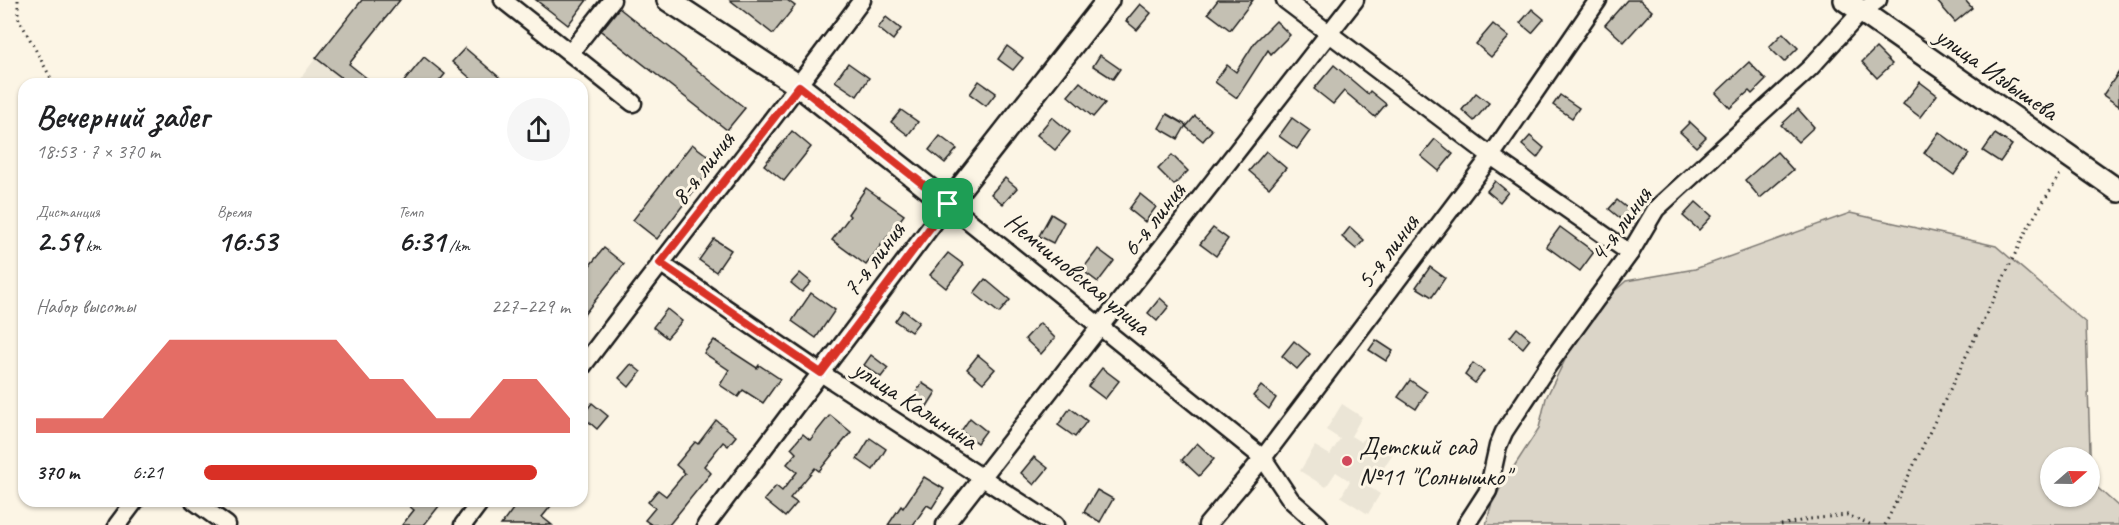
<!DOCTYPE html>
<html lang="ru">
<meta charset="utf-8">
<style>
body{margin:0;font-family:Caveat,sans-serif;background:#f6f6f6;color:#202124;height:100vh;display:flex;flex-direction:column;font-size:22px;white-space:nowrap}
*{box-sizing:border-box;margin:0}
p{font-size:20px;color:#757577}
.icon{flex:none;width:33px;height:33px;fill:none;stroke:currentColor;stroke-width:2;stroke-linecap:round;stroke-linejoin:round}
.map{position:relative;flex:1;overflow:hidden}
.panel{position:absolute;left:18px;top:78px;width:570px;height:429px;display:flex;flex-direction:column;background:#fff;border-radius:18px;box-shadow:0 2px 4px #0004}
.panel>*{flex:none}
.needle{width:39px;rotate:70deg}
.controls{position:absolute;left:2040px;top:447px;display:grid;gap:12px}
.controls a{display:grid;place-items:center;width:60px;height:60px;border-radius:50%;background:#fff;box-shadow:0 2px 4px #0004;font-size:30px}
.pin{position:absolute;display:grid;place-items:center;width:51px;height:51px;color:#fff;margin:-26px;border-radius:12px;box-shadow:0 3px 9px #0006}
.round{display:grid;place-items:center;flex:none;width:63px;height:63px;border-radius:32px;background:#f6f6f6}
.overview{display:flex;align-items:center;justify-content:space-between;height:102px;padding:0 18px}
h1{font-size:33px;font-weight:600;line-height:45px}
.figures{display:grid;grid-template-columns:repeat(3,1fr);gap:9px;height:102px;padding:6px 18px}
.figures div{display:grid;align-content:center}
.figures b{font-size:30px;font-weight:600}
.figures small{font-size:16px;font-weight:400}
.figures p{font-size:16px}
.chart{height:168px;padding:12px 18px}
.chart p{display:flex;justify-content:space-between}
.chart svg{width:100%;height:108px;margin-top:6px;fill:#d93025;opacity:.7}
ul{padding:0 18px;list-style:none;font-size:20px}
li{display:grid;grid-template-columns:96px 72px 1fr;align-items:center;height:45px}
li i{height:15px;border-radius:8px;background:#d93025}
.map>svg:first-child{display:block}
.built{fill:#ebe5d6}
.green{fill:#dbd5c8;stroke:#7c7872;stroke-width:1.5;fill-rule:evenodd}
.building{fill:#c4c0b3;stroke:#1c1c1c;stroke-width:1.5}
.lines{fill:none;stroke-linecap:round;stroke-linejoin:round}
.minor-casing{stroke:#1c1c1c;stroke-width:21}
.major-casing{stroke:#1c1c1c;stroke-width:26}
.path{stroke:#1c1c1c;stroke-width:3;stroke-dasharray:1.5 4.5;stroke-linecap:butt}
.minor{stroke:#fcf5e5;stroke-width:16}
.major{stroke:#fcf5e5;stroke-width:21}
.route-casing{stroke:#fff;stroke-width:12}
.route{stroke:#d93025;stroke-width:8}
.poi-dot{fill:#d1495b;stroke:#fcf5e5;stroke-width:2}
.labels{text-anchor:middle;stroke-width:6;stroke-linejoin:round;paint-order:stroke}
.street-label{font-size:26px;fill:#1c1c1c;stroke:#fcf5e5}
.poi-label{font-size:26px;fill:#1c1c1c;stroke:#fcf5e5;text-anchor:start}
</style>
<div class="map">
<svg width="2119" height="525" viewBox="0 0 2119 525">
<rect width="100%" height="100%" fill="#fcf5e5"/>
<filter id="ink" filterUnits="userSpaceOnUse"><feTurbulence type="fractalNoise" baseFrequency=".0167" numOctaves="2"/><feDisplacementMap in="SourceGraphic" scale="12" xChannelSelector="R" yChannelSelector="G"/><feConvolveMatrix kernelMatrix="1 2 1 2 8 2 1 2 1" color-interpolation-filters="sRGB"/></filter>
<g filter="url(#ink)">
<g class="built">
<path d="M316,58L350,84H296Z"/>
<path d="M1342,404L1362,417L1351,436L1361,442L1366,435L1393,453L1381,472L1373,468L1363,483L1380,494L1368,514L1341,497L1350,481L1336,472L1326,487L1300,471L1315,446L1330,455L1340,439L1326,430Z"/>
</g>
<path class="green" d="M1850,213L1996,246L2086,323L2091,482L2119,507V525H1486L1491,506L1502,485L1539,428L1546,398L1575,340L1601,303L1626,281L1695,269ZM2050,458H2090V496H2050Z"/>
<g class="building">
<path d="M362,0H400L349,64L374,84H350L316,58Z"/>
<path d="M536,0H587L568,25Z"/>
<path d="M730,0H787L795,6L773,34Z"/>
<path d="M1218,0H1253L1230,30L1208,13Z"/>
<path d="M1627,0H1640L1652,11L1624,42L1605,25Z"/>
<path d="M1936,0H1965L1972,8L1955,22Z"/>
<path d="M1140,4L1151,13L1137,30L1126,21Z"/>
<path d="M619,8L745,108L727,130L601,31Z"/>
<path d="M1532,9L1544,19L1532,33L1520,23Z"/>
<path d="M886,17L901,29L893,40L878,28Z"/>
<path d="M1276,21L1290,35L1271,54L1268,50L1237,98L1215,82L1227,65L1236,72L1255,42Z"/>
<path d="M1493,24L1509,37L1491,57L1476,44Z"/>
<path d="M1783,33L1798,48L1784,62L1769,47Z"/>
<path d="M1007,46L1023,58L1013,70L998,59Z"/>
<path d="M465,48L507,84H477L452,62Z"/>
<path d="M1876,48L1892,64L1877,78L1862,62Z"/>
<path d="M1100,55L1120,69L1113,79L1093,66Z"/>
<path d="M424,57L445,74L437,84H402Z"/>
<path d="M1749,62L1766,80L1752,94L1749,91L1730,108L1716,93Z"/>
<path d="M848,63L869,78L857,96L835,81Z"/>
<path d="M1334,65L1368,94L1370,91L1386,104L1375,117L1344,91L1333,104L1314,89Z"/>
<path d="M2119,72V106L2103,95Z"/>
<path d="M979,81L996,93L986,106L970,94Z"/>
<path d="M1080,82L1105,103L1093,117L1068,96Z"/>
<path d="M1920,82L1937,95L1920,117L1903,104Z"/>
<path d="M1476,93L1489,103L1474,121L1462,110Z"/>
<path d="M1560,95L1579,108L1572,118L1553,105Z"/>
<path d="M1798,109L1814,127L1798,142L1781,125Z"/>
<path d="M901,110L918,122L908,135L891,122Z"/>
<path d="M1167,114L1186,125L1178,139L1159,128Z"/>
<path d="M1195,116L1212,130L1203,141L1186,127Z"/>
<path d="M1052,117L1070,132L1055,150L1037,135Z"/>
<path d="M1292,118L1310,131L1297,149L1279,136Z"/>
<path d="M1690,122L1706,137L1696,147L1680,132Z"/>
<path d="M792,131L811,147L784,181L764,165Z"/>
<path d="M1939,132L1969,154L1954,175L1924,153Z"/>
<path d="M1995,134L2012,145L2000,162L1983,151Z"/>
<path d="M940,136L957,149L945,163L929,150Z"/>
<path d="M1530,136L1544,148L1537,158L1522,145Z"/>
<path d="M1435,139L1453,154L1439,171L1421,156Z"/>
<path d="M692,144L716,162L657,239L633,220Z"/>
<path d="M1266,151L1286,168L1269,188L1249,171Z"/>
<path d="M1777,152L1793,170L1760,198L1745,180Z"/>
<path d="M1172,155L1188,171L1174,185L1158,169Z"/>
<path d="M1005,178L1017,188L1003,204L991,194Z"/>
<path d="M1495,181L1508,192L1500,202L1487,191Z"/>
<path d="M866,188L904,215L866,265L832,240L850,216L848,214Z"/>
<path d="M1140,194L1156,207L1145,222L1129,209Z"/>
<path d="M1617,200L1633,213L1626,223L1609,209Z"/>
<path d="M1696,202L1712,216L1699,230L1683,216Z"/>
<path d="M1051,214L1064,222L1053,243L1039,236Z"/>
<path d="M1350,227L1364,240L1356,249L1342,237Z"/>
<path d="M1560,227L1594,252L1580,271L1546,246Z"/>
<path d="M1213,228L1228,239L1216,256L1200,244Z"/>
<path d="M714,239L731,250L716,272L699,260Z"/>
<path d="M604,248L624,264L582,317V275Z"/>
<path d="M1098,249L1114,261L1098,282L1082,270Z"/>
<path d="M948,253L964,265L946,288L930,275Z"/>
<path d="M1430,267L1445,278L1432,297L1416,287Z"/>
<path d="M800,273L811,282L802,292L791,283Z"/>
<path d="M985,279L1010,300L999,313L974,293Z"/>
<path d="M811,293L835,310L816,338L792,321Z"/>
<path d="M1160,298L1169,306L1157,321L1148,313Z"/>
<path d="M667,309L682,321L667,338L653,327Z"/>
<path d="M903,310L919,322L911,332L895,321Z"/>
<path d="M1040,323L1055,338L1041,354L1025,339Z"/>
<path d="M1517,328L1530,339L1523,348L1510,337Z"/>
<path d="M714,340L757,368L759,365L780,379L763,403L743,390L738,397L720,385L729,370L704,353Z"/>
<path d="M1376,340L1393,351L1386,361L1369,350Z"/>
<path d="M1294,341L1310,354L1297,369L1282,356Z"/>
<path d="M871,355L888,368L881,377L864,365Z"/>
<path d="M978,355L995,369L983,383L967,369Z"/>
<path d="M1473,363L1484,371L1475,383L1465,375Z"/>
<path d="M631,364L641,372L629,387L619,378Z"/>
<path d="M1102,368L1119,381L1105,399L1088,386Z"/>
<path d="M1410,380L1427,392L1416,409L1398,397Z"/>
<path d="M922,383L936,392L926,408L912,399Z"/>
<path d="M1261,386L1276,398L1269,409L1253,396Z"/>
<path d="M592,403L608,416L597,429L582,416Z"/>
<path d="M1070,408L1087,421L1075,437L1058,425Z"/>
<path d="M830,415L851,432L819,471L815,468L790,498L797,503L785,517L764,500L776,486L782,491L797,472L787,464L796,453L791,448L803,434L810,440Z"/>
<path d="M970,418L986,431L977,443L961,431Z"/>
<path d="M716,420L736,436L728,446L723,442L704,466L711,473L669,525H652L645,520L655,508L648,502L658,490L666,496L685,473L676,465L695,442L698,444Z"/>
<path d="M870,438L886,449L873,470L857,459Z"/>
<path d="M1197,443L1214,459L1199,476L1182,460Z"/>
<path d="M1034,457L1048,468L1034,485L1021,473Z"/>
<path d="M924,477L944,489L932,508L927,505L913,525H888L901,506L903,508Z"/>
<path d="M1097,490L1113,499L1100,522L1084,512Z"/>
<path d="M403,501H443L424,525H402L414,510Z"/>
<path d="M519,501H555L542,517L552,525H501Z"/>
</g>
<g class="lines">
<g class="minor-casing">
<g id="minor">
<path d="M503,0L633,103"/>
<path d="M1285,0L1491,156L1630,253"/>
<path d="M570,53L612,0"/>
<path d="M660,263L821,373L1055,525"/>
<path d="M582,367C674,244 771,124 862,0"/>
<path d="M194,501L227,525"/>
<path d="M117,525L135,501"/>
<path d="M463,525L481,501"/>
<path d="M706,525L948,204L1263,458L1291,500L1319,525"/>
<path d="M945,525L1355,0"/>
<path d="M1207,525L1263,458L1491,156L1598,0"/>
<path d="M1466,525L1488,491L1498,446L1504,432L1549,364L1630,253L1656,209L1810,68L1861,12L1878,0"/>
</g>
</g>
<g class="major-casing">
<g id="major">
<path d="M668,0L799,86L948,204L1108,0"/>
<path d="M1845,0L2119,191"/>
</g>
</g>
<g class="path">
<path d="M18,0V17L54,84"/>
<path d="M1781,525L1810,519L1847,515L1872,525"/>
<path d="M1885,525L2028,227L2062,171"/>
</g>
<use href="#minor" class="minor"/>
<use href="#major" class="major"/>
</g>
</g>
<g class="lines" filter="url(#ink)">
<g class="route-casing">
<path id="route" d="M799,86L948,204L821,373L660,263Z"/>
</g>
<use href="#route" class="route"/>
</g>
<circle class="poi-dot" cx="1347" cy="461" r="6"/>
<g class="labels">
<g class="street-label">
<text transform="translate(1997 73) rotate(35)" y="9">улица Избышева</text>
<text transform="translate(702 168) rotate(-52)" y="9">8-я линия</text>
<text transform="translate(1153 219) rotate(-52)" y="9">6-я линия</text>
<text transform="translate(1620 224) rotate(-54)" y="9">4-я линия</text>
<text transform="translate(1387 251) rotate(-53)" y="9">5-я линия</text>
<text transform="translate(873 259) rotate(-53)" y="9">7-я линия</text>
<text transform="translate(1078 273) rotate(39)" y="9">Немчиновская улица</text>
<text transform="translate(916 404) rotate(33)" y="9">улица Калинина</text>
</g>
<g class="poi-label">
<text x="1359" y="455">Детский сад<tspan x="1359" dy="30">№11 "Солнышко"</tspan></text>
</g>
</g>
</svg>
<div class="controls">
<a><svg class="needle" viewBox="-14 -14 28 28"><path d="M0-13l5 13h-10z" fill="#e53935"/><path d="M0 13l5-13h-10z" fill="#757577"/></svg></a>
</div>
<div class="pin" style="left:948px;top:204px;background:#1e9e55"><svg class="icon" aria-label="arrive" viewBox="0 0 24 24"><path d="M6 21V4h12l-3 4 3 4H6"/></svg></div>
<section class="panel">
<div class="overview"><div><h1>Вечерний забег</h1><p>18:53 · 7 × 370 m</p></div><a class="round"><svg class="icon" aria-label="share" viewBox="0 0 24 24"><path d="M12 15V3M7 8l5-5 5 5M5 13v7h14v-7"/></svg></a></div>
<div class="figures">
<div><p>Дистанция</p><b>2.59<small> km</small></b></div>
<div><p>Время</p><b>16:53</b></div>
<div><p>Темп</p><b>6:31<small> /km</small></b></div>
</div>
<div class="chart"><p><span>Набор высоты</span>227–229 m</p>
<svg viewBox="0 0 160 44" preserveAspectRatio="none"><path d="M0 44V38L10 38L20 38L30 22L40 6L50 6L60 6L70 6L80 6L90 6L100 22L110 22L120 38L130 38L140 22L150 22L160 38V44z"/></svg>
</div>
<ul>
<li><b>370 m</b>6:21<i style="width:91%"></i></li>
</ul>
</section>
</div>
